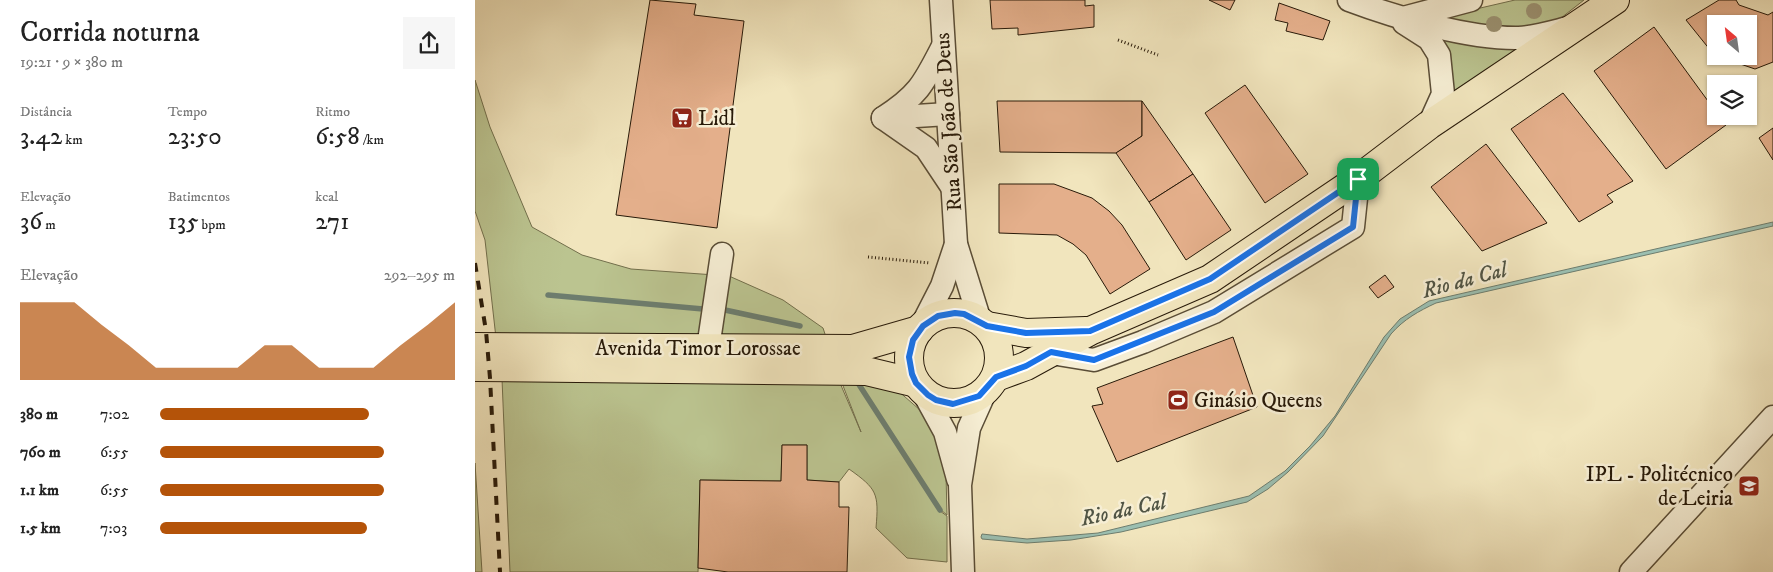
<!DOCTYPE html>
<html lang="pt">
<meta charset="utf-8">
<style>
body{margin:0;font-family:"IM FELL DW Pica",serif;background:#f6f6f6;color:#222;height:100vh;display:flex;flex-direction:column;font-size:19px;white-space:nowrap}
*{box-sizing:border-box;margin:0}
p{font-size:16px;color:#767676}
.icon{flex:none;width:28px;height:28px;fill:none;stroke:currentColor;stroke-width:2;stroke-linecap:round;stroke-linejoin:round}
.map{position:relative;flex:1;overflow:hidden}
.side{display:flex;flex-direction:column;background:#fff;width:475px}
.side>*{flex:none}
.needle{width:32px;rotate:331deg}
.fabs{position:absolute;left:1232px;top:15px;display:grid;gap:10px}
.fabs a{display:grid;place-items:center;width:50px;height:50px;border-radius:0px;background:#fff;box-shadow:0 1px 4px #0004;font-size:25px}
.pin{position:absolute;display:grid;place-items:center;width:42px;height:42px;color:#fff;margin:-21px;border-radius:10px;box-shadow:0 2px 8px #0006}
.round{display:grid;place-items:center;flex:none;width:52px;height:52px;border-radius:0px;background:#f6f6f6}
.summary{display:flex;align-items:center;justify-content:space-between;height:85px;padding:0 20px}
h1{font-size:28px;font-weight:600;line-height:38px}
.metrics{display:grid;grid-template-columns:repeat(3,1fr);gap:8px;height:85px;padding:5px 20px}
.metrics div{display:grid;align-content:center}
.metrics b{font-size:25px;font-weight:600}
.metrics small{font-size:14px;font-weight:400}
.metrics p{font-size:14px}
.chart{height:140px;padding:10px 20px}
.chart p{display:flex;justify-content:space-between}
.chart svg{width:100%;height:90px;margin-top:5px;fill:#b45309;opacity:.7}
ul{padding:0 20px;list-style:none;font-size:16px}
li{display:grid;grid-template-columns:80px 60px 1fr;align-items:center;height:38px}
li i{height:12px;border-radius:6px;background:#b45309}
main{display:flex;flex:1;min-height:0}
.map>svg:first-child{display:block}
.green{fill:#bbc490;stroke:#726f4c}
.water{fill:#9bbfb1;stroke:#6d7d6e}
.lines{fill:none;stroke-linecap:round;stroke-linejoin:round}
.stream{stroke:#6d7d6e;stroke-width:5.5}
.building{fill:#e4af8b;stroke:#281a09}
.minor-casing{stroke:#5a4d36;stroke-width:25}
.major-casing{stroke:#281a09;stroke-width:30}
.path{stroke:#281a09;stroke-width:3;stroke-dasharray:1 2.5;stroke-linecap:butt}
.minor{stroke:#f6eed4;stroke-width:22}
.major{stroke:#f1e5bd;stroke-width:28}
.rail{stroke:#281a09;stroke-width:4;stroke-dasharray:9 9;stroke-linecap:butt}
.tree{fill:#9b9171}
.route-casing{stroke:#fff;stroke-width:10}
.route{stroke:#1a73e8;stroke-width:6}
.labels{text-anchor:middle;stroke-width:5;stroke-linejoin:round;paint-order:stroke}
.poi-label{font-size:21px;fill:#281a09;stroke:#f6eed4;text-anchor:start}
.street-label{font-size:21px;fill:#281a09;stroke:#f6eed4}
.water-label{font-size:22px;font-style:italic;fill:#505444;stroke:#f6eed4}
</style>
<main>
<section class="side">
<div class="summary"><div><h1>Corrida noturna</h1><p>19:21 · 9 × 380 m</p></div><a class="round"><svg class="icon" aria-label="share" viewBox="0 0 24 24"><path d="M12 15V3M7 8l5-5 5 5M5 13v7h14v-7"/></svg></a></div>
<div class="metrics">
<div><p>Distância</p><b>3.42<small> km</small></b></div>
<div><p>Tempo</p><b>23:50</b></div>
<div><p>Ritmo</p><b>6:58<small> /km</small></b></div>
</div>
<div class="metrics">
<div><p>Elevação</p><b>36<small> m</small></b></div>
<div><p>Batimentos</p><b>135<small> bpm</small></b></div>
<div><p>kcal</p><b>271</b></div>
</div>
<div class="chart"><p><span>Elevação</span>292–295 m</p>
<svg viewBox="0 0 160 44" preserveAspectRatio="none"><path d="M0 44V6L10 6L20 6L30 17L40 27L50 38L60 38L70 38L80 38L90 27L100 27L110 38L120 38L130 38L140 27L150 17L160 6V44z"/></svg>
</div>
<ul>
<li><b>380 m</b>7:02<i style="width:71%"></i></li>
<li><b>760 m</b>6:55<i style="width:76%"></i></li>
<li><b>1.1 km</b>6:55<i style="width:76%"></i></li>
<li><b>1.5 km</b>7:03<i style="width:70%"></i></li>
</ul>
</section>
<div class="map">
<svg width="1298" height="572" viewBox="0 0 1298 572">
<rect width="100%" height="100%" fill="#f1e5bd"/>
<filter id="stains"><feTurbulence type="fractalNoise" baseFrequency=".004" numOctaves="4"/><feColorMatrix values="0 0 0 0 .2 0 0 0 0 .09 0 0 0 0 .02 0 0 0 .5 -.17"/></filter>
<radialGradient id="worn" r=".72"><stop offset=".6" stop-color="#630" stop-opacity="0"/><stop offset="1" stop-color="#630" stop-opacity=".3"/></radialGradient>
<g class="green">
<path d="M1040,0H1109L1054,43L975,94L959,37L975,15Z"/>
<path d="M0,80L15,127L57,227L107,255L156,269L254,276L308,300L348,328L352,340L21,338L10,240L0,211Z"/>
<path d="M362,376L386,432L365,378L421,389L445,410L459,431L471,474L472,515L466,510L434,464L465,511L472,516V562L432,558L401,528C404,493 402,489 374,469L364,482L332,480V445H307L306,481L225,480L223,572H35L27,379Z"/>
<path d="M0,463L7,572H0Z"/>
</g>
<path class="water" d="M1298,222V226L961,303C944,311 929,319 916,334L848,436L813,472L793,489L772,502L646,532L596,540L552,543L507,539L506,537L507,534L552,539L623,533L774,496L810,471L835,446L860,416L909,337L925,319L954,301Z"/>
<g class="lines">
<g class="stream">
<path d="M73,295L228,309"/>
<path d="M250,310L325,326"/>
<path d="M381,380L465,510"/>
</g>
</g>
<g class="building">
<path d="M175,0L221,4L219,15L269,21L242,228L141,215Z"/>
<path d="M515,0H610V6L619,5V27L543,35V28L517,29Z"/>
<path d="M734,0H760L755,10Z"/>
<path d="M1244,0H1261L1264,5L1293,15L1298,12V62L1280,69L1242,56H1274V24H1241L1240,56L1211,20Z"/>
<path d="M804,3L855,21L848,40L811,31L813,23L800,20Z"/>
<path d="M1179,27L1241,112V116H1244L1251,125L1191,169L1119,71Z"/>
<path d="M770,85L833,174L790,203L730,113Z"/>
<path d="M1088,93L1158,181L1132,195L1138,202L1104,222L1036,129Z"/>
<path d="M522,101H667V136L641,153L525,152Z"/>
<path d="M667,101L718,174L674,202L641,153L667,136Z"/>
<path d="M1298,128V160L1284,138Z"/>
<path d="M1011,144L1072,223L1007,251L956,187Z"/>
<path d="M718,174L756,230L711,260L674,202Z"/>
<path d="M524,184H579L617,198L634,211L647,225L675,269L635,294L611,255L598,244L582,235L524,233Z"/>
<path d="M910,275L919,287L903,298L894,287Z"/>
<path d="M758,337L782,407L642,462L617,406L628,404L622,388Z"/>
<path d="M307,445H332V480L364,482V507H374L372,572H253L223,568L225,480L306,481Z"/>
</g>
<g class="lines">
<g class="minor-casing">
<g id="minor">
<path d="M466,0L481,244L505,321"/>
<path d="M874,0C922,18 994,39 1044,38C1060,37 1077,32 1093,28"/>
<path d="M932,17L996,0"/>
<path d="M929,23L954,39L964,55L968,94L954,125"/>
<path d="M408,118L451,148L477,187"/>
<path d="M408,118C444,95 449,83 468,46"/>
<path d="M409,118L473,114"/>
<path d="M447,325L467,286L481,244"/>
<path d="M233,348L247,254"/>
<path d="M576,353L619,360L668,342L739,312L878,227L883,179"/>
<path d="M447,390L470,432L483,479"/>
<path d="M488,572L485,485L494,428L511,390"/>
<path d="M1156,572L1298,417"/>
</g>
</g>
<g class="major-casing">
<g id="major">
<circle cx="479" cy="358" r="45"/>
<path d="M512,326L551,333L611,331"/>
<path d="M0,347L378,349L444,330"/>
<path d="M0,367L391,371L441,383"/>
<path d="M521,377L551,366L615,331L735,279L883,179L954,125L1140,0"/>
</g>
</g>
<g class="path">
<path d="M643,40L683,55"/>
<path d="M393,257L455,263"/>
</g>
<use href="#minor" class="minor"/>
<use href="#major" class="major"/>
<path class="rail" d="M0,263L11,331L15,378L25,572"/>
</g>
<g class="tree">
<circle cx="1059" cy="11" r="8"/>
<circle cx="1019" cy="24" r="8"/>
</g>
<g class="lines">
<g class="route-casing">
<path id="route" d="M883,179L878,227L739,312L619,360L576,352L551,366L521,377L504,396L478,404L461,400L453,395L441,383L437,374L434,357L438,340L448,326L463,316L480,313L489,314L512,326L551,333L615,331L735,279Z"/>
</g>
<use href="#route" class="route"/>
</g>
<defs>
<g id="supermarket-square" transform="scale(1.125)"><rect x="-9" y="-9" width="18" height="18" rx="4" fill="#8f2418" stroke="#f6eed4"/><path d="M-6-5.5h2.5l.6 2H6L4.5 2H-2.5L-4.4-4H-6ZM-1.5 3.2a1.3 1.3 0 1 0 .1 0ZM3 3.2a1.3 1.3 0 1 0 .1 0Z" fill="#fff"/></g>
<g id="stadium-square" transform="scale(1.125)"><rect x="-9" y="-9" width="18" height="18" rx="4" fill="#8f2418" stroke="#f6eed4"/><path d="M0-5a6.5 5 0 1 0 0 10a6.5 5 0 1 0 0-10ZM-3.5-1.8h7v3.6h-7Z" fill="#fff"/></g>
<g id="university-square" transform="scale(1.125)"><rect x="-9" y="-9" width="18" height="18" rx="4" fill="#8f2418" stroke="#f6eed4"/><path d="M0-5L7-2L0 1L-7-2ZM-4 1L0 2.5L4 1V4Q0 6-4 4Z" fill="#fff"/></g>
</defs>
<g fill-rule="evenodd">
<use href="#supermarket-square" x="207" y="118"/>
<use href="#stadium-square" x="703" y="400"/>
<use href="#university-square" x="1274" y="486"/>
</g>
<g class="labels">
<g class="poi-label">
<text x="223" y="125">Lidl</text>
<text x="719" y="407">Ginásio Queens</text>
<text x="1258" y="481" text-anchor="end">IPL - Politécnico<tspan x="1258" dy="24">de Leiria</tspan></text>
</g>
<g class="street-label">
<text transform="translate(473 122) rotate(-94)" y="7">Rua São João de Deus</text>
<text x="223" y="355">Avenida Timor Lorossae</text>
</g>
<g class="water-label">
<text transform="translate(989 279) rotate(-15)" y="8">Rio da Cal</text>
<text transform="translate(648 509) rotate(-12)" y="8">Rio da Cal</text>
</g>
</g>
<rect width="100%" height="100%" filter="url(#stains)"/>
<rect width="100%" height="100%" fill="url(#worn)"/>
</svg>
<div class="fabs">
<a><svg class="needle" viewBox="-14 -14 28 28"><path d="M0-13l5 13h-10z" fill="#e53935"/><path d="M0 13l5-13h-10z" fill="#767676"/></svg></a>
<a><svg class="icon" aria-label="layers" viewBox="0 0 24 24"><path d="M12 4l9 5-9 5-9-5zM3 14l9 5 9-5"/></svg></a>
</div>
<div class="pin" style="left:883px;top:179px;background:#1e9e55"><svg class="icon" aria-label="arrive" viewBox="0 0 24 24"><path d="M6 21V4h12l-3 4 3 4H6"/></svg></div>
</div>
</main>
